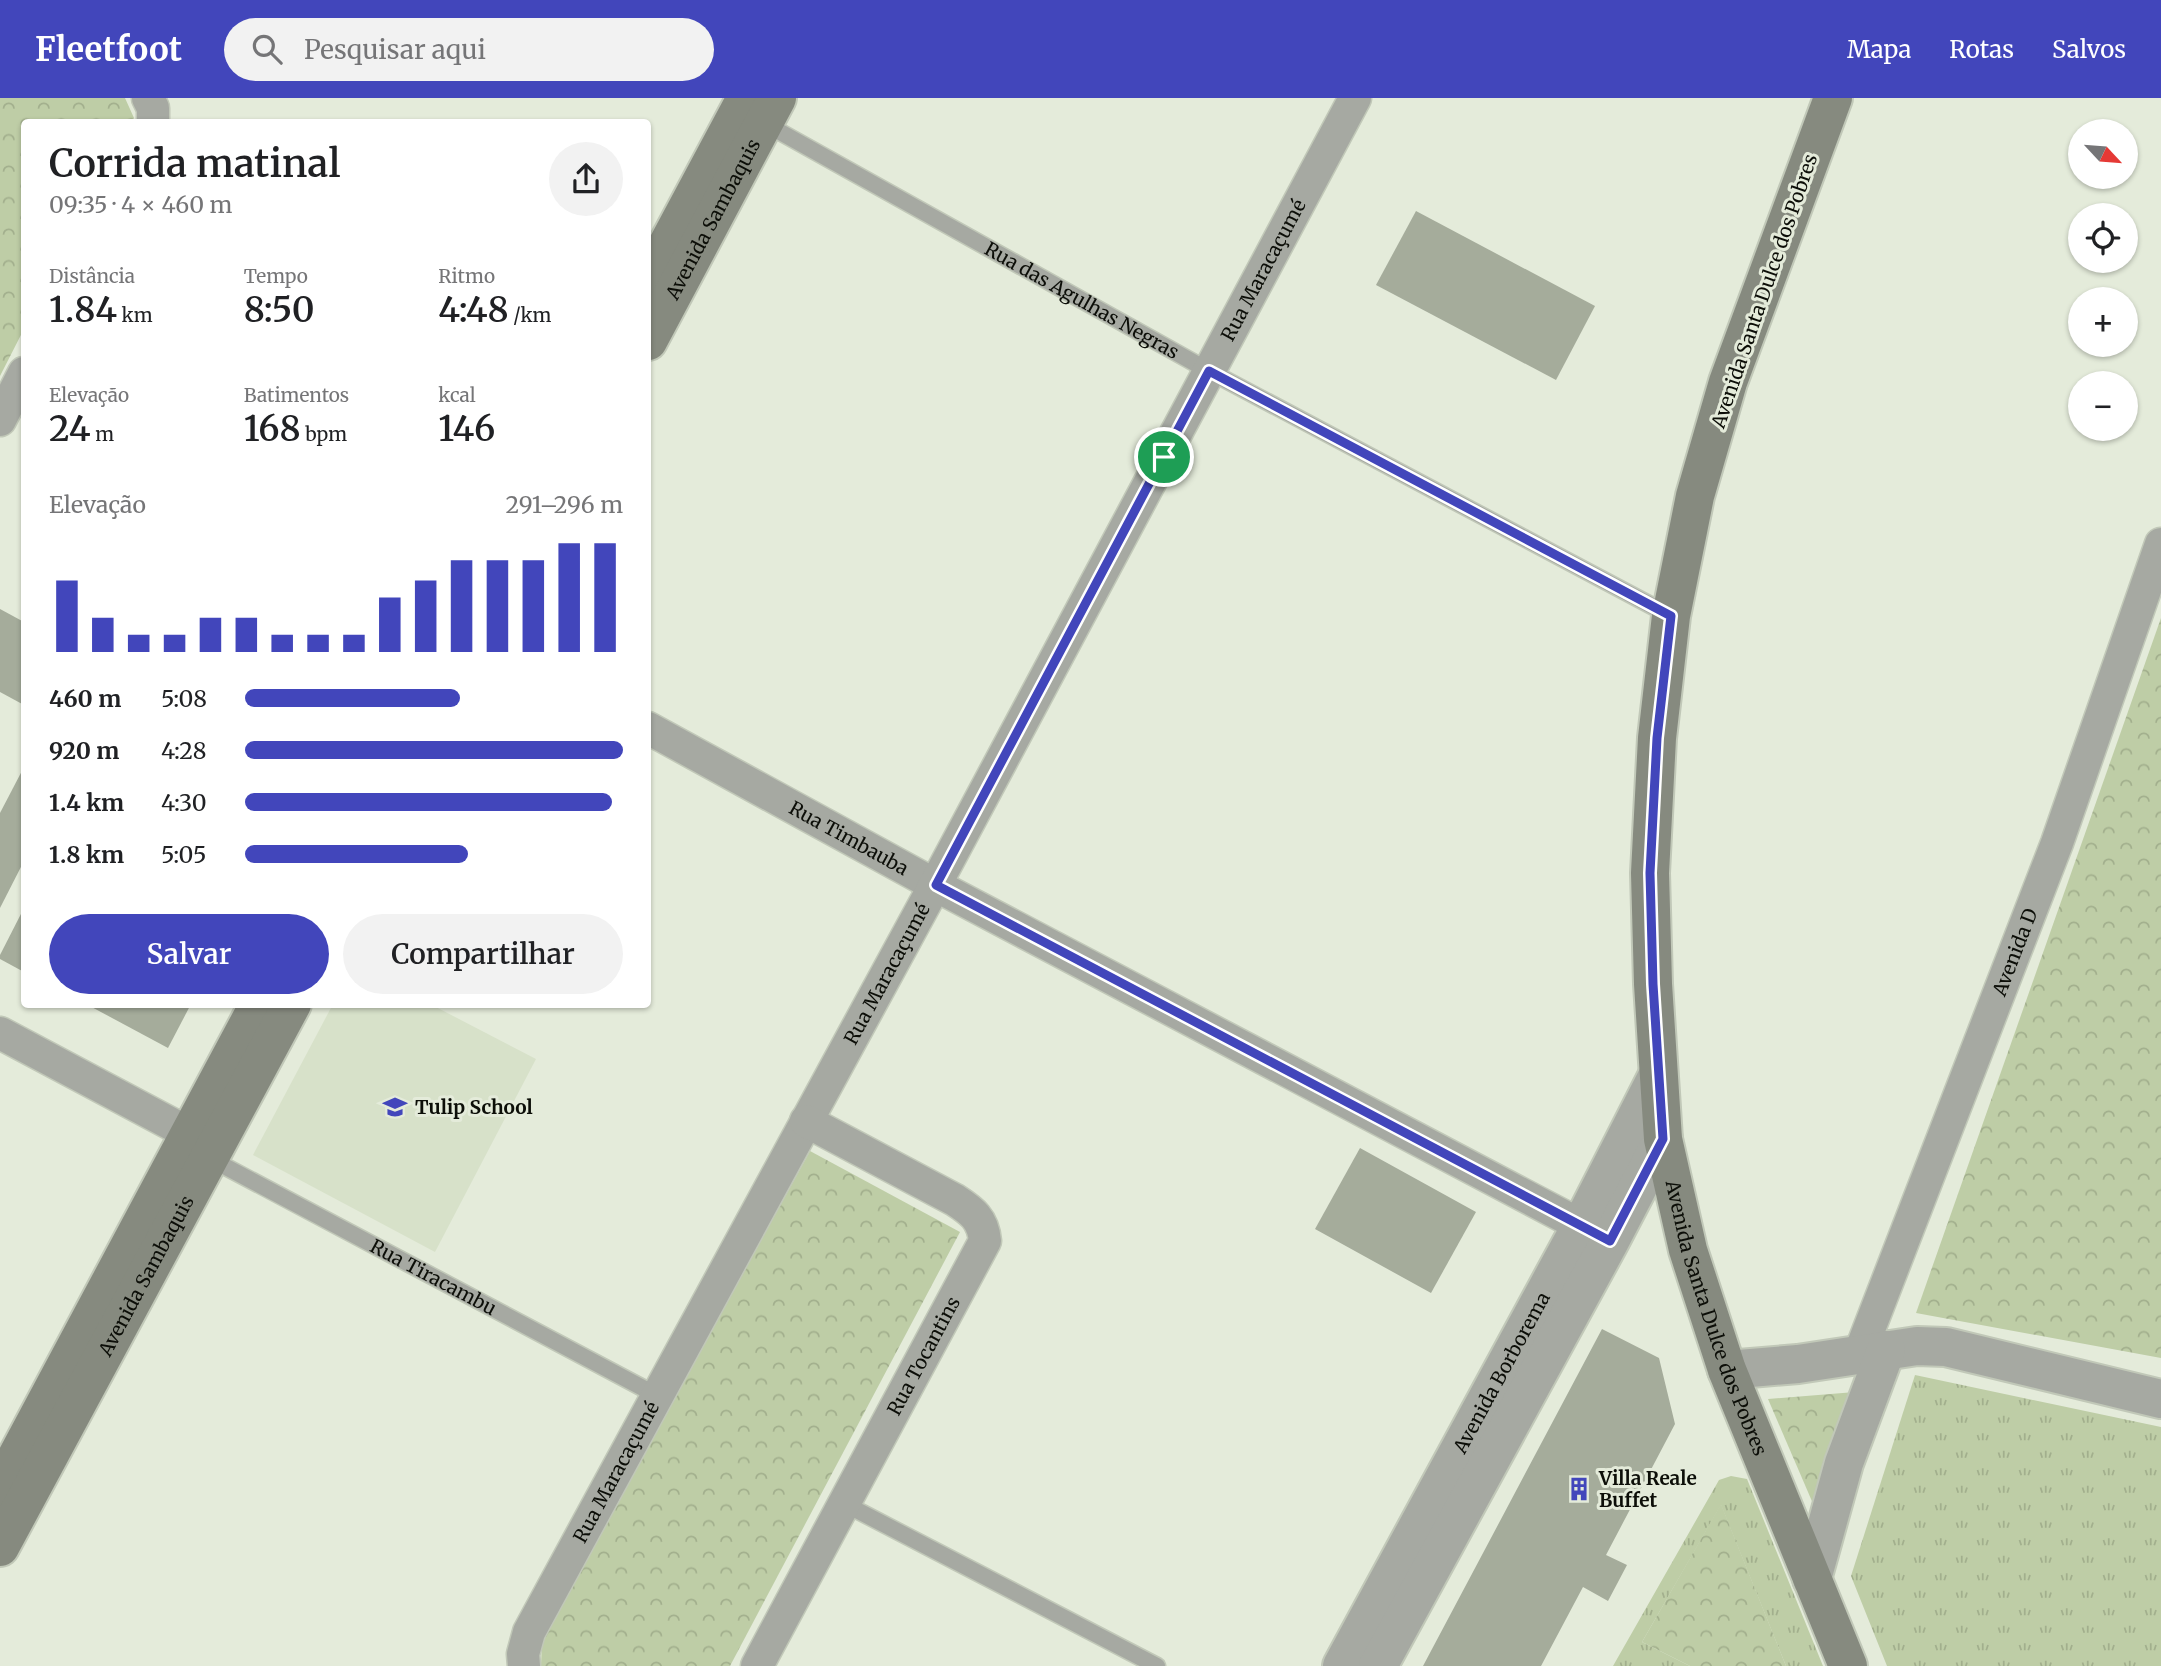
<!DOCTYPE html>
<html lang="pt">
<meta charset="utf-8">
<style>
body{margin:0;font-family:Merriweather,serif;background:#f2f2f2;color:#202124;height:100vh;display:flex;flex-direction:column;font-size:26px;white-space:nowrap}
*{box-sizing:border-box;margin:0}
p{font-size:23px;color:#757577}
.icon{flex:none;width:38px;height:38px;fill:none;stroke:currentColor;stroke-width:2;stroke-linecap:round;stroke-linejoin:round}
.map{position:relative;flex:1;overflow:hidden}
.sheet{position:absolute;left:21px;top:21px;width:630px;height:889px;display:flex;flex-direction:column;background:#fff;border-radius:7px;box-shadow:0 2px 5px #0004}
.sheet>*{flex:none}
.needle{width:46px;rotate:116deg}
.fabs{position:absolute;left:2068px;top:21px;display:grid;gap:14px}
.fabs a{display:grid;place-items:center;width:70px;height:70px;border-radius:50%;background:#fff;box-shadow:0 2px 5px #0004;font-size:35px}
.pin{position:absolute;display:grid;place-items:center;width:60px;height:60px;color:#fff;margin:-30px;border:4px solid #fff;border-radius:50%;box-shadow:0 2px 7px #0007}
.round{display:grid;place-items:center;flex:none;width:74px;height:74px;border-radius:37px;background:#f2f2f2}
.headline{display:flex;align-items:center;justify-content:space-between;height:119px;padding:0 28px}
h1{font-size:38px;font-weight:600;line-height:52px}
.metrics{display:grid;grid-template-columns:repeat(3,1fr);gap:10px;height:119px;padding:7px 28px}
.metrics div{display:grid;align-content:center}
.metrics b{font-size:35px;font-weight:600}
.metrics small{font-size:19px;font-weight:400}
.metrics p{font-size:19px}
.chart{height:196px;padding:14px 28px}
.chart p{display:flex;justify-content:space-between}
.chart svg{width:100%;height:126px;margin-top:7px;stroke:#4246bb;stroke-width:6}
.button{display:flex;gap:14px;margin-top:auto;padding:14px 28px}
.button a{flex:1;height:80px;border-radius:42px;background:#4246bb;color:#fff;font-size:28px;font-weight:600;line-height:80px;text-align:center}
.button a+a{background:#f2f2f2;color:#202124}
ul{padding:0 28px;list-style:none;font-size:23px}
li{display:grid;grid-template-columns:112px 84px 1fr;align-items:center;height:52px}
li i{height:18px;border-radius:9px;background:#4246bb}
header{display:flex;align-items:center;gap:42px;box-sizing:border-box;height:98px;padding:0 35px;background:#4246bb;color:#fff}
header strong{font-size:33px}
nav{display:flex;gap:38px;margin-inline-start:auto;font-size:24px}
.search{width:490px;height:63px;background:#f2f2f2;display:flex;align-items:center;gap:18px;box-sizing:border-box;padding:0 24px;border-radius:38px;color:#757577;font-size:26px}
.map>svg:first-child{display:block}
.built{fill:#d7e1c9}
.grass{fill:url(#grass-tufts)}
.park{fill:url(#park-crowns)}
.building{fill:#a5ac9b}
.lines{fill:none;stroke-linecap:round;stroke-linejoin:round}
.service-casing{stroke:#c1c8b8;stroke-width:19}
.minor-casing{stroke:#c1c8b8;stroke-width:35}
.tertiary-casing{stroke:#c1c8b8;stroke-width:42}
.secondary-casing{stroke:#c1c8b8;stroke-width:42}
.service{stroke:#a6a9a2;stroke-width:16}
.minor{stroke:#a6a9a2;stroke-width:32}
.tertiary{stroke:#a6a9a2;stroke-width:38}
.secondary{stroke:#868a7f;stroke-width:38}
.route-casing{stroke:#fff;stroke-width:14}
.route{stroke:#4246bb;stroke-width:9}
.labels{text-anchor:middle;stroke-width:6;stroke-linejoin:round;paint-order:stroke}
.street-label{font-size:19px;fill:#0c0e08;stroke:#e4ebda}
.poi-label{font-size:19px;font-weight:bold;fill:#0c0e08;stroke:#e4ebda;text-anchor:start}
</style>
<header>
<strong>Fleetfoot</strong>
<div class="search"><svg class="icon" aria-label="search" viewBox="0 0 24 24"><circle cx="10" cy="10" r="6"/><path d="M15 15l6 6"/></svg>Pesquisar aqui</div>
<nav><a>Mapa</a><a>Rotas</a><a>Salvos</a></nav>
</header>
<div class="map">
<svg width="2161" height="1568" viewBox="0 0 2161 1568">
<defs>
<pattern id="grass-tufts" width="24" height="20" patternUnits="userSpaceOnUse" patternTransform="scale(1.75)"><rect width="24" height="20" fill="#becda6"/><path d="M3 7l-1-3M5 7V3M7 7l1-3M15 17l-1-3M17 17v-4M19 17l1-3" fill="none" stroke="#a2af8d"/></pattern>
<pattern id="park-crowns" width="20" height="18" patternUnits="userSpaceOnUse" patternTransform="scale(1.75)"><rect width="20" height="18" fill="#becda6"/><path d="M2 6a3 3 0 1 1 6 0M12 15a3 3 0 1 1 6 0" fill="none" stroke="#a2af8d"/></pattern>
</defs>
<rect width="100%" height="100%" fill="#e4ebda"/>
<path class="built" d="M333,906L432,907L536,961L435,1154L253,1057Z"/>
<g class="grass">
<path d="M1915,1277L2161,1329V1568H1887L1851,1478Z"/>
<path d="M1731,1378L1747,1381L1823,1568H1786L1721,1407L1642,1544L1690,1568H1613L1719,1382Z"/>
</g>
<g class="park">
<path d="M0,0H125L134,20L131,24H24V231L0,278Z"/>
<path d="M2161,520V1260L1916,1215Z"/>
<path d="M810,1053L960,1134L730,1568H541L542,1542Z"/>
<path d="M1855,1294L1814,1408L1768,1301Z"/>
<path d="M1721,1406L1786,1568H1690L1642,1544Z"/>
</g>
<g class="building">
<path d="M1416,113L1595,208L1556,282L1376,187Z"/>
<path d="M0,511L24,524V607L0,594Z"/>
<path d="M24,669V763L0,810V715Z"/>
<path d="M24,810V874L0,861V857Z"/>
<path d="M86,906H191L168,950Z"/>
<path d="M1360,1050L1476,1114L1431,1195L1315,1131Z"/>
<path d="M1602,1231L1659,1260L1675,1326L1606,1457L1627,1467L1608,1503L1583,1489L1541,1568H1423Z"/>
</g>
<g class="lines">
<g class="service-casing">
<g id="service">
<path id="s1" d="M764,25L1209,273L1671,518"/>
<path id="s2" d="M209,1060L658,1298"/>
<path d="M845,1406L1157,1568"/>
</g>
</g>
<g class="minor-casing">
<g id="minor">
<path d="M148,0L153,10V24"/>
<path d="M0,322L24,275"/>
<path id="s3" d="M648,630L935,787L1601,1138"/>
<path d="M0,935L209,1046"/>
<path id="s4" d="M1859,1257L2057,745L2161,446"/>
<path id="s5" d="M524,1568L523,1556L529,1534L935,787L1355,0"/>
<path id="s6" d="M757,1568L985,1143C983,1121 972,1113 955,1102L806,1023"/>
</g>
</g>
<g class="tertiary-casing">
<g id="tertiary">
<path d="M1727,1272L1798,1266L1917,1248L1946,1249L2161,1301"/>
<path d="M1812,1481L1844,1365L1886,1252"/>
<path id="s7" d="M1342,1568L1581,1128L1658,977"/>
<path d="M1378,1568L1610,1143L1663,1041"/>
</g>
</g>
<g class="secondary-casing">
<g id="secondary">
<path id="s8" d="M1833,0L1728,284L1695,398L1671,518L1657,640L1650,775L1653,886L1663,1041L1688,1152L1727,1272L1848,1568"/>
<path d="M648,183L746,0"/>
<path id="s9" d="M648,243L777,0"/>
<path d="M0,1390L259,906"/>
<path id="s10" d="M0,1449L292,906"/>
</g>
</g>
<use href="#service" class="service"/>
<use href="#minor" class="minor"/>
<use href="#tertiary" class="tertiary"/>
<use href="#secondary" class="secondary"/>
</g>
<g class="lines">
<g class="route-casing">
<path id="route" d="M1209,273L1671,518L1657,640L1650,775L1653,886L1663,1041L1610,1143L936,787Z"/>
</g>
<use href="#route" class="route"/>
</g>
<defs>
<g id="school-bare" transform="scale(1.89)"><path d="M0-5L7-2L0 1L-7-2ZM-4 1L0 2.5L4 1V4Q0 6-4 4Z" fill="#4246bb" stroke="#e4ebda" stroke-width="2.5" paint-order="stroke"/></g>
<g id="building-bare" transform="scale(1.89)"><path d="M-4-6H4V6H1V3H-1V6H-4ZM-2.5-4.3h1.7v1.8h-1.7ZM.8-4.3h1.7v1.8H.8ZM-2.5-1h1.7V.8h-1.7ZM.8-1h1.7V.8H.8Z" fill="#4246bb" stroke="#e4ebda" stroke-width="2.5" paint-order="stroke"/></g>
</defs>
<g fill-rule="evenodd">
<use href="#school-bare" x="395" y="1009"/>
<use href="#building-bare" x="1579" y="1391"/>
</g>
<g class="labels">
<g class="street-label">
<text dy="7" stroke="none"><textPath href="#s9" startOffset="138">Avenida Sambaquis</textPath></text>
<text dy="7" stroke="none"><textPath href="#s5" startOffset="1582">Rua Maracaçumé</textPath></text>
<text transform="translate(1764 193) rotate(-71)" y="7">Avenida Santa Dulce dos Pobres</text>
<text dy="7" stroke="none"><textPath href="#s1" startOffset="364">Rua das Agulhas Negras</textPath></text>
<text dy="7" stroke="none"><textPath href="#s3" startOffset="229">Rua Timbauba</textPath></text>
<text dy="7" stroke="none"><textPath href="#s4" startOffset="432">Avenida D</textPath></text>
<text dy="7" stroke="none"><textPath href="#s5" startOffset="784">Rua Maracaçumé</textPath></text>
<text dy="7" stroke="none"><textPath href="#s10" startOffset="308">Avenida Sambaquis</textPath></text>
<text dy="7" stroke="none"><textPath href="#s2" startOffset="254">Rua Tiracambu</textPath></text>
<text dy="7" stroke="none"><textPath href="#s8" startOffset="1255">Avenida Santa Dulce dos Pobres</textPath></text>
<text dy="7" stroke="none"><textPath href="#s6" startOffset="352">Rua Tocantins</textPath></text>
<text dy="7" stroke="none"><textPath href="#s7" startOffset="334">Avenida Borborema</textPath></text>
<text dy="7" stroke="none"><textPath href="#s5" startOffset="217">Rua Maracaçumé</textPath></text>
</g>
<g class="poi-label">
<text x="415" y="1016">Tulip School</text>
<text x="1599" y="1387">Villa Reale<tspan x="1599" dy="22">Buffet</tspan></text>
</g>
</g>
</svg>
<div class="fabs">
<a><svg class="needle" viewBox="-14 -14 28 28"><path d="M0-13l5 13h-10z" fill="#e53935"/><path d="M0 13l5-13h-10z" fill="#757577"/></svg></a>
<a><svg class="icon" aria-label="locate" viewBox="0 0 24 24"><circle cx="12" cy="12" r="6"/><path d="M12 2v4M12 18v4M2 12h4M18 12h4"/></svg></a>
<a>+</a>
<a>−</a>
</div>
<div class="pin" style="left:1164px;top:359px;background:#1e9e55"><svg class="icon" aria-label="arrive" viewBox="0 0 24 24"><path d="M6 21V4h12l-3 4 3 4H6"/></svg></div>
<section class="sheet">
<div class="headline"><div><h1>Corrida matinal</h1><p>09:35 · 4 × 460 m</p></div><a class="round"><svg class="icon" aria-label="share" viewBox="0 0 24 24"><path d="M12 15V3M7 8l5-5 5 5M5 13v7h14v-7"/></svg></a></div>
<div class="metrics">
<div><p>Distância</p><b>1.84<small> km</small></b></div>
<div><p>Tempo</p><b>8:50</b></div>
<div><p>Ritmo</p><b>4:48<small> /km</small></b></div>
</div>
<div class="metrics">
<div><p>Elevação</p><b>24<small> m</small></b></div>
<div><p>Batimentos</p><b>168<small> bpm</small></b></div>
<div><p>kcal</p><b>146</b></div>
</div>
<div class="chart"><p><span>Elevação</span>291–296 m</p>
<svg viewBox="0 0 160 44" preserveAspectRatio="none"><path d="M5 44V19M15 44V32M25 44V38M35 44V38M45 44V32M55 44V32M65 44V38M75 44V38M85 44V38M95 44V25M105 44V19M115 44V12M125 44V12M135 44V12M145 44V6M155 44V6"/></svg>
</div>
<ul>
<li><b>460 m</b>5:08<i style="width:57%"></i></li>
<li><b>920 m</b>4:28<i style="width:100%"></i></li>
<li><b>1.4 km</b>4:30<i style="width:97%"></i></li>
<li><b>1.8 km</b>5:05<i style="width:59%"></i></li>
</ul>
<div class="button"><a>Salvar</a><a>Compartilhar</a></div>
</section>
</div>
